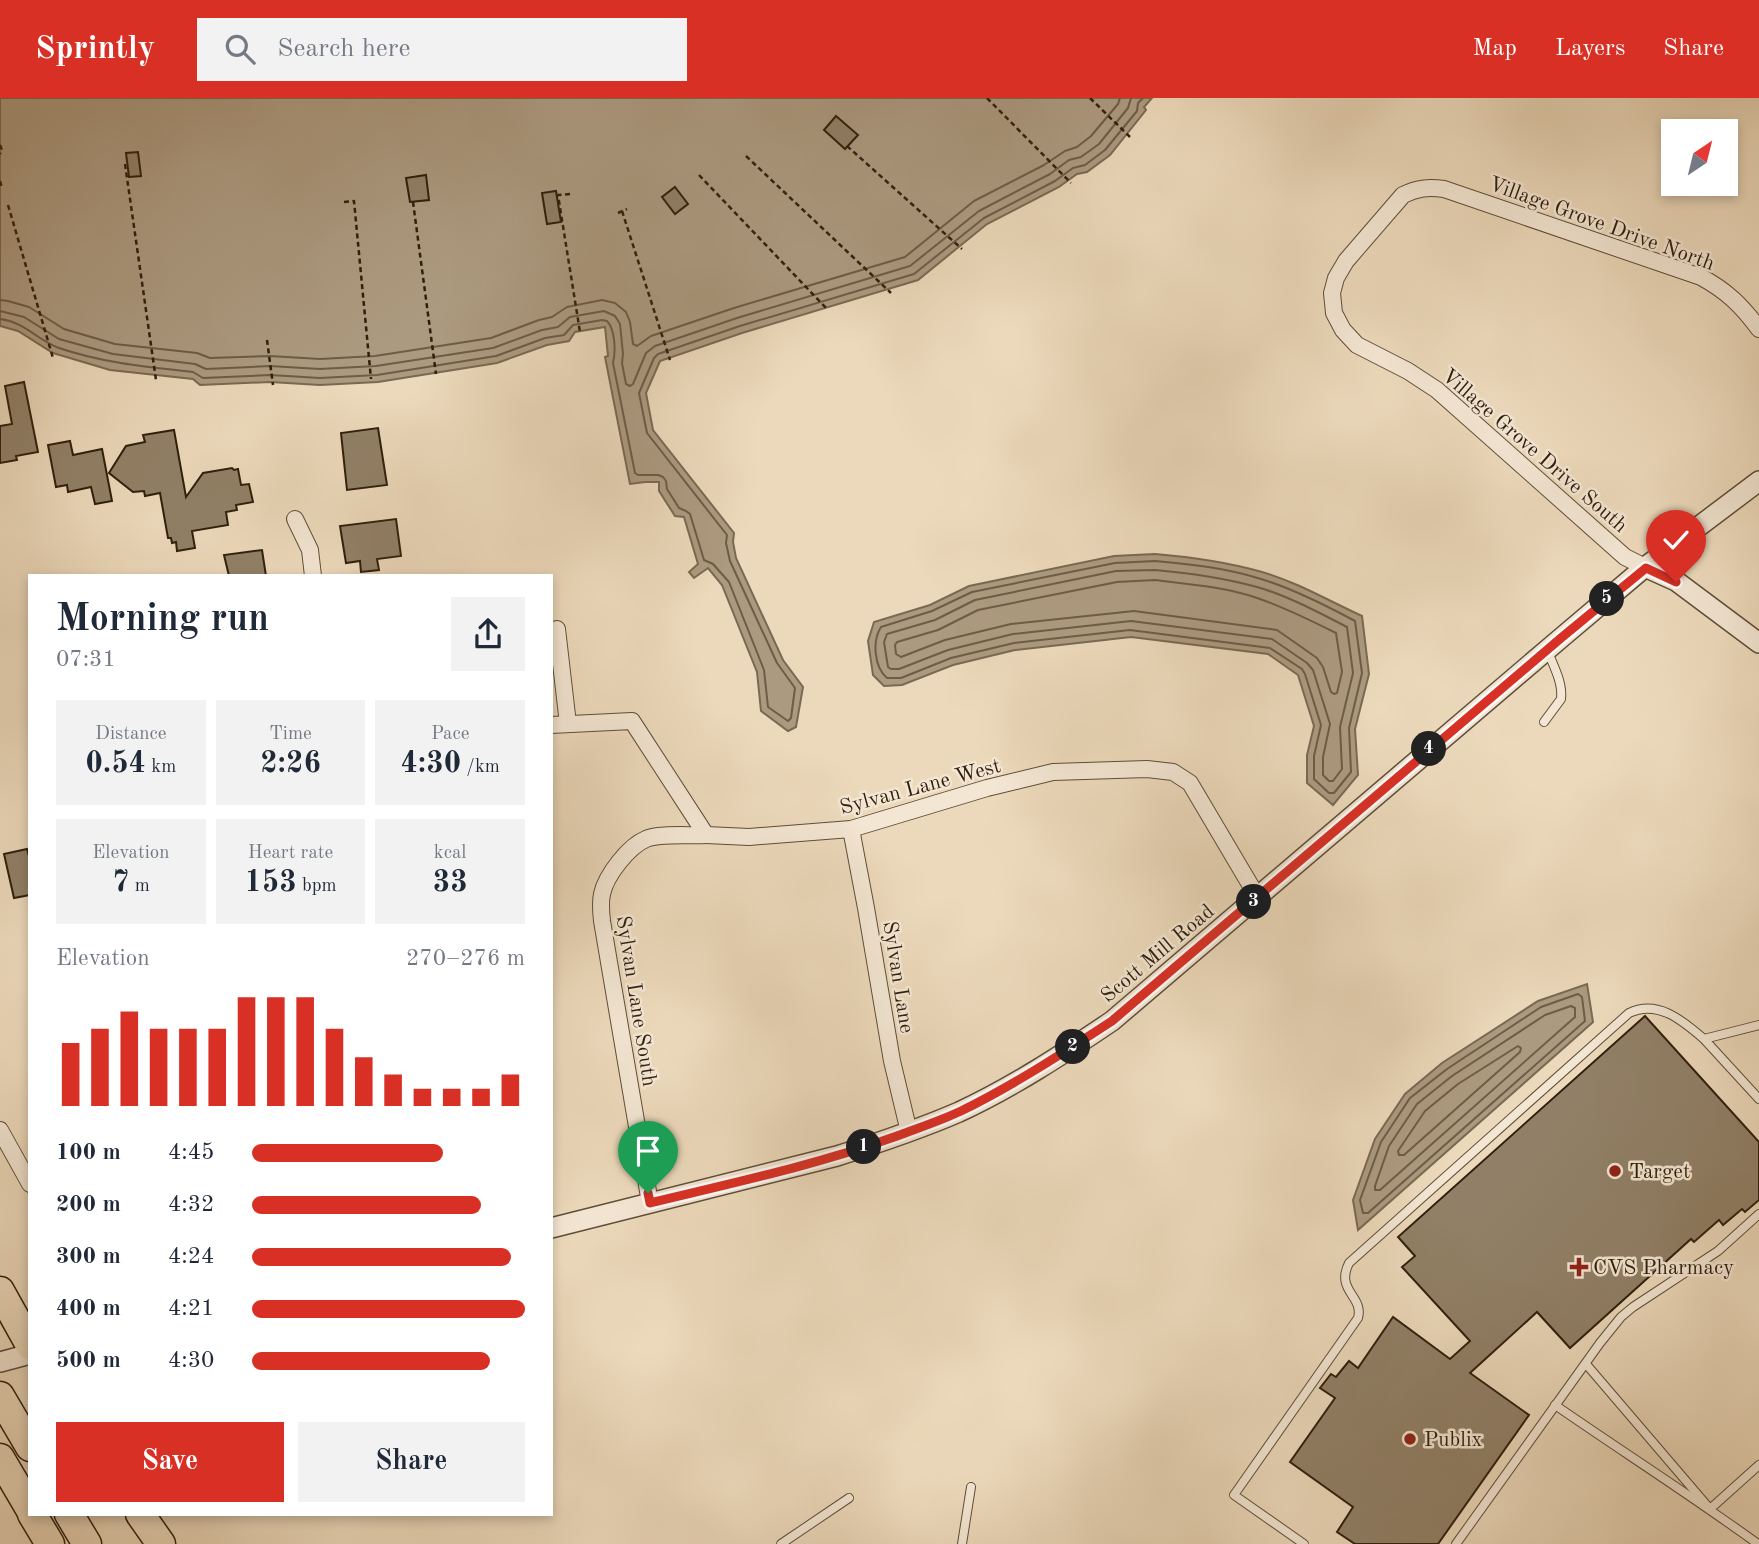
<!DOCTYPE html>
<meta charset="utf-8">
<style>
body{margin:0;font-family:"Old Standard TT",serif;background:#f2f2f3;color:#1f2937;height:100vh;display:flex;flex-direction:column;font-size:26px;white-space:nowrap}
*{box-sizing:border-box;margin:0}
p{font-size:23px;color:#747a83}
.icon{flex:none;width:38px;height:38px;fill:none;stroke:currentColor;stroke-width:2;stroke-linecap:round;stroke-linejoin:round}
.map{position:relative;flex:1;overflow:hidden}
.side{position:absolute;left:28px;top:476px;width:525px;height:942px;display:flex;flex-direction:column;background:#fff;border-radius:0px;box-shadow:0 4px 10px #0003}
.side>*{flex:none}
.needle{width:46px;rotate:35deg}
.fabs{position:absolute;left:1661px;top:21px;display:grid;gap:14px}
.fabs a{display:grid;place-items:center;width:77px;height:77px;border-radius:0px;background:#fff;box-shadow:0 4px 10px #0003;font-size:35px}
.pin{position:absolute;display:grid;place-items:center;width:60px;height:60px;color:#fff;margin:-72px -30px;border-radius:50% 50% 50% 0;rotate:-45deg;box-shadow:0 0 7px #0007}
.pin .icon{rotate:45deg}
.km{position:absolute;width:35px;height:35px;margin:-18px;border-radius:50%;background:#222;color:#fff;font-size:19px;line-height:35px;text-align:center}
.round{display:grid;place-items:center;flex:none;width:74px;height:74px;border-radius:0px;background:#f2f2f3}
.summary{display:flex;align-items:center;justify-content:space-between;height:119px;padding:0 28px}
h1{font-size:38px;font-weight:700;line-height:52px}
.metrics{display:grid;grid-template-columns:repeat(3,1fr);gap:10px;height:119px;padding:7px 28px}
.metrics div{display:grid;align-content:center;border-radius:0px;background:#f2f2f3;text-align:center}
.metrics b{font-size:30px;font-weight:700}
.metrics small{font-size:19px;font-weight:400}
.metrics p{font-size:19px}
.chart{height:196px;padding:14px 28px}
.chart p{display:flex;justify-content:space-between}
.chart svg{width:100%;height:126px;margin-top:7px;stroke:#d93025;stroke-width:6}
.cta{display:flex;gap:14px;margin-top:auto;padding:14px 28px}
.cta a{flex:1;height:80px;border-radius:0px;background:#d93025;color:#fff;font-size:28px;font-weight:700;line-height:80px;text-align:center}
.cta a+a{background:#f2f2f3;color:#1f2937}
ul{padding:0 28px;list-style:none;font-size:23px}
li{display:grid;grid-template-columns:112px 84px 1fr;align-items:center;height:52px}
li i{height:18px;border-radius:9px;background:#d93025}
header{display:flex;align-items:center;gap:42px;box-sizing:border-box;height:98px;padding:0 35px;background:#d93025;color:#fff}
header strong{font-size:33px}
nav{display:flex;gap:38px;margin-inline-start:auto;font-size:24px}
.search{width:490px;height:63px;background:#f2f2f3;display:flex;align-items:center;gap:18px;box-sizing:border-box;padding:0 24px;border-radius:0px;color:#747a83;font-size:26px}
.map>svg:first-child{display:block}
.water{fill:#ac9a80;stroke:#7a6952;stroke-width:2}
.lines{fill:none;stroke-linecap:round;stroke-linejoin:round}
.shore{stroke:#6e5c46;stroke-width:2}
.building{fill:#918067;stroke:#2f1f0d;stroke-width:2}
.service-casing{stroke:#5e4e38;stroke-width:10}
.minor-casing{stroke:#5e4e38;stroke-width:18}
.tertiary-casing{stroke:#5e4e38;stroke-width:22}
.motorway-casing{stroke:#2f1f0d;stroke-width:31}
.path{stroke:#2f1f0d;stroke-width:2.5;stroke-dasharray:5 3.5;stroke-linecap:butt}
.service{stroke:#f3e6d3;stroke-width:8}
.minor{stroke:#f3e6d3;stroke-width:16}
.tertiary{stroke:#f3e6d3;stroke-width:19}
.motorway{stroke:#ecd9bb;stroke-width:28}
.route-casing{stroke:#fff;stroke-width:14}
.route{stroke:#d93025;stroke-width:9}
.poi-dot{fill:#8f2418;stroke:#f3e6d3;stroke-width:2.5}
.labels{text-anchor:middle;stroke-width:5;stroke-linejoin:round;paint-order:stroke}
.street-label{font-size:21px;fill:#2f1f0d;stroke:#f3e6d3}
.poi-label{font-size:21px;fill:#2f1f0d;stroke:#f3e6d3;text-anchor:start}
</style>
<header>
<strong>Sprintly</strong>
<div class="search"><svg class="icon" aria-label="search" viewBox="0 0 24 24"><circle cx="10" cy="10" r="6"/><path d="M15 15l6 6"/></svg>Search here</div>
<nav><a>Map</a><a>Layers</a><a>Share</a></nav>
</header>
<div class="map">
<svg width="1759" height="1446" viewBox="0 0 1759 1446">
<rect width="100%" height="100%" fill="#ecd9bb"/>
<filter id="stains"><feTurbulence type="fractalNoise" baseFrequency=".00286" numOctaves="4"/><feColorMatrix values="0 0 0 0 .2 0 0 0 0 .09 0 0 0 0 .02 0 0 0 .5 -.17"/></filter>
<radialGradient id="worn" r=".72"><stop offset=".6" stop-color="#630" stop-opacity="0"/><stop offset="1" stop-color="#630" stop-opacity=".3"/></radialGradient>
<g class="water">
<path d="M0,0H1152L1144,9L1146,12L1110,57L1087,74L1077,76L1059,89L987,126L918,182L742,235L660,263L646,295L653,332L734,435L733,444L736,460L783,562L803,589L796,629L788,633L761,613L757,574L722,487L708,470L694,480L689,474L698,466L684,419L675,418L659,393V384H645L630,386L605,259L608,258L605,229L575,234L569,243L547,247L497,265L378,284L320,287L270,284L200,287L193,281L110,272L53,255L18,233L0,228Z"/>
<path d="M1155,456C1191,459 1227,464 1262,474C1297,484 1329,503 1362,518L1369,576L1355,631L1358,677L1333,707L1307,685V657L1314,628L1298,577L1268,556L1131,539L1015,552L953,567L902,587L884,588L873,577L868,543L874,524L930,507L969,488L1114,458Z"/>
<path d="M1587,886L1593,924L1358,1132L1353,1102L1375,1041L1405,996L1442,965L1538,903Z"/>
</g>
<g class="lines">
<g class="shore">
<path d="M0,202L8,203L29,209L64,231L115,246L197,255L210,260L270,258L320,261L375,258L491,240L539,222L552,219L567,209L602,202L615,205L626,214L630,224L633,246L637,248L651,238L734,210L905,159L974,103L1044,67L1065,53L1077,49L1091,38L1118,6L1120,0"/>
<path d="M0,213L24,219L59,241L113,256L195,266L206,271L270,268L320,271L376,268L493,250L542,232L558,229L570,219L604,213L615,218L620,226L623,256L622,265L626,286L630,288L633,286L646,255L655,248L737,220L910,168L979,113L1050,76L1069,62L1081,59L1099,46L1128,10L1131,0"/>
<path d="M0,221C25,224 37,242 59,250C103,265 147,269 193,274L203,280L270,277L320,280L377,277L496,258L545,240L564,237L573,227L602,222L607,223C615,231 616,253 613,265L635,375L638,377H658L663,379L666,383L667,391L679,410L686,413L690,416L704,462L713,466L729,484L764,572L768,609L788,623L791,620L795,590L777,565L730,463L726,445L727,437L647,335L639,295L654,260L658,256L740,228L914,176L984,120L1055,83L1073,70L1085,67L1105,52L1137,13L1138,5L1143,0"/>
<path d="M1155,463C1190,466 1227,470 1261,481C1291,490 1327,508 1355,523L1362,575L1349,630L1351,674L1334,695H1329L1314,681V658L1321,627L1305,576L1302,571L1270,550L1130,532L1014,545L951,560L901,580H887C874,569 872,543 881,529L932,513L972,494L1115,465Z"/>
<path d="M1155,472C1189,475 1224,480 1257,489C1286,497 1320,515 1347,529L1353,575L1340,629L1342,671L1333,683H1329L1323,677V659L1330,626L1313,572L1307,565L1272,541L1131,523L1013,536L948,552L899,571H891L888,569L884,544L887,536L935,522L975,502L1116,473Z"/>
<path d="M1155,482C1188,486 1225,489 1257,500C1284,509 1310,522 1336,535L1342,574L1337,595L1334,596L1331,594L1323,569L1317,560L1277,532L1134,513L1011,526L945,542L901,559L896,556L895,547L897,544L938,532L978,512L1117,484Z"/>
<path d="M1578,896L1582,899L1585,923L1368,1115H1363L1360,1102L1381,1044L1410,1000L1447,971L1541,909Z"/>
<path d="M1571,908L1575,910V919L1380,1092H1375V1088L1389,1048L1417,1006L1452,978L1545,917Z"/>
<path d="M1518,948L1521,950L1520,954L1404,1057H1399L1398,1053L1425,1013L1458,986Z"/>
</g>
</g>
<g class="building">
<path d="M836,18L858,37L845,51L824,32Z"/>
<path d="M138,54L141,78L129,79L126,55Z"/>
<path d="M426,77L429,102L410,104L406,80Z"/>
<path d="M675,89L688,106L675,116L662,99Z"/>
<path d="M556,93L561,124L547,126L542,95Z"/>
<path d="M24,284L38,354L16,358L17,362L0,365V328L12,326L5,288Z"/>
<path d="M378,330L387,387L347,392L341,335Z"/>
<path d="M174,332L186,399L203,375L232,370L234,372L238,371L241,387L249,386L253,404L236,407L237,412L226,414L228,427L192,433L195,450L177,453L176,444L172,445L171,440H168L160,395L145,398L144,393L133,394L109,375L126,348L145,344L143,337Z"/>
<path d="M70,343L73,357L102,351L112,403L95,406L91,389L68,394L67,387L56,389L48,347Z"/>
<path d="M396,421L401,458L377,461L379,472L361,474L360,463L346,465L340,428Z"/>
<path d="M262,452L266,478H229L224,457Z"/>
<path d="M27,751L30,762V797L14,800L4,756Z"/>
<path d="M1645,918L1759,1044V1102L1745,1114L1742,1111L1723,1127L1719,1122L1694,1144L1691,1141L1570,1250L1537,1214L1470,1275L1529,1317L1438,1446H1355L1337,1434L1353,1409L1290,1364L1335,1300L1320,1290L1331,1276L1336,1279L1349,1263L1358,1270L1393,1219L1450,1261L1470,1243L1402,1169L1415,1158L1398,1139Z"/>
</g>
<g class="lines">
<g class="service-casing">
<g id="service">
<path d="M1544,624L1561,601C1563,585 1554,569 1548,554"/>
<path d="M1759,927L1704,941L1759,1001"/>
<path d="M1586,1266L1710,1411L1759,1367"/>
<path d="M1555,1307C1623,1354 1692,1398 1758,1446"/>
<path d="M781,1446L849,1400"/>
<path d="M962,1446L971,1389"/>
<path d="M1304,1446L1234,1397L1358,1220C1364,1198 1335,1193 1349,1165L1629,915C1658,901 1683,923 1704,941"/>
<path d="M1456,1446L1600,1245L1621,1219L1633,1209L1718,1153L1759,1116"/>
</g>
</g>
<g class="minor-casing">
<g id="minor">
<path d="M295,421L310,452L313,478"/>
<path d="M1645,469L1625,459L1437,292L1408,273L1357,247L1343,232L1334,215L1332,195L1336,180L1346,163L1403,97C1417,90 1428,89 1444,91L1701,179C1727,193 1742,208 1759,231"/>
<path d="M557,531L568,626"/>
<path d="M551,627L632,623L706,737L749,739L851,731L987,690L1053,674L1147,671L1173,674L1190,685L1258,800"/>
<path d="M851,731L866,810L892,963L909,1034"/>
<path d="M0,1032L30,1086"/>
<path d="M650,1105L602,823C601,814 600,805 602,796C606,777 629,748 646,741C658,735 691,738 706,737"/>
</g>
</g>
<g class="tertiary-casing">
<g id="tertiary">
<path d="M1645,469L1676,483L1759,545"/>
<path d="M551,1130L837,1058C878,1045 920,1031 959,1014C1013,989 1063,956 1112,923L1561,540L1645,469L1759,383"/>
<path d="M0,1264L30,1256"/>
</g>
</g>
<g class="motorway-casing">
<g id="motorway">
<path d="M0,1193L30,1247"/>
<path d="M0,1298L30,1349"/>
<path d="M0,1360L30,1411"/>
<path d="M32,1416L50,1446"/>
<path d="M69,1416L87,1446"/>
<path d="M140,1416L161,1446"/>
</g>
</g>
<g class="path">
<path d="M987,0L1071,85"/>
<path d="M1090,0L1130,39"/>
<path d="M0,47L2,52L0,56"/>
<path d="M847,48L962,151"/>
<path d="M746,58L891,195"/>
<path d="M125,66L156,282"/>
<path d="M699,77L827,211"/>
<path d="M0,83L2,90"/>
<path d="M570,96L558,97L580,234"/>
<path d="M344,104L354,103L371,281"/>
<path d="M413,104L436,276"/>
<path d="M8,107L53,260"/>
<path d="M622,113L670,262"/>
<path d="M618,115L627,111"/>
<path d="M267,242L273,287"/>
</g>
<use href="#service" class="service"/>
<use href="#minor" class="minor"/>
<use href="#tertiary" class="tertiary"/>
<use href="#motorway" class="motorway"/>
</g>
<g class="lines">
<g class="route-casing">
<path id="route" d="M648,1095L650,1105C733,1085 816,1067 897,1038C918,1030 940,1023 961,1013C1014,987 1063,955 1112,923L1561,540L1646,470L1676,484"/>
</g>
<use href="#route" class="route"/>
</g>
<g class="poi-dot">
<circle cx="1615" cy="1073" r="7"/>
<path d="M1575.5 1158.5h7v7h7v7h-7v7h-7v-7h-7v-7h7z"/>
<circle cx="1410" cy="1341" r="7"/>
</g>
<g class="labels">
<g class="street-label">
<text transform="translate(1602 125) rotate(20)" y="7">Village Grove Drive North</text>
<text transform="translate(1535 352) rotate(41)" y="7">Village Grove Drive South</text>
<text transform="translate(920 688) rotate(-15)" y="7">Sylvan Lane West</text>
<text transform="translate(1157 855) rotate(-40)" y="7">Scott Mill Road</text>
<text transform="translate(899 879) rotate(81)" y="7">Sylvan Lane</text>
<text transform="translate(637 903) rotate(81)" y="7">Sylvan Lane South</text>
</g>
<g class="poi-label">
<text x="1629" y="1080">Target</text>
<text x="1593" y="1176">CVS Pharmacy</text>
<text x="1424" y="1348">Publix</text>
</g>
</g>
<rect width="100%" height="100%" filter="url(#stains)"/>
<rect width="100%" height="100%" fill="url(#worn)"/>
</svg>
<div class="fabs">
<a><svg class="needle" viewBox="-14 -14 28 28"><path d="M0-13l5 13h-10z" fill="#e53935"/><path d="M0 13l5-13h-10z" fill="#747a83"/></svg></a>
</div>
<div class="pin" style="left:648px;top:1095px;background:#1e9e55"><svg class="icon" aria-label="arrive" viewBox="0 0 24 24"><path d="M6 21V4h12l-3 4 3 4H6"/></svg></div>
<div class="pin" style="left:1676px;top:484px;background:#d93025"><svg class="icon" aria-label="check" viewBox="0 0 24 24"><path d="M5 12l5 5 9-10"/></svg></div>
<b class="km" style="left:864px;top:1049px">1</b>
<b class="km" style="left:1073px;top:949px">2</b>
<b class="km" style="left:1254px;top:804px">3</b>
<b class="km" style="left:1429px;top:651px">4</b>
<b class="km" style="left:1607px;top:501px">5</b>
<section class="side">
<div class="summary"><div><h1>Morning run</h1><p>07:31</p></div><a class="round"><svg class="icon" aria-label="share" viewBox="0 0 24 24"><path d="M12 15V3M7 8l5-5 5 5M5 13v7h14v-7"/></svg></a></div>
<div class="metrics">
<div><p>Distance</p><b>0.54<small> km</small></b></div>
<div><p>Time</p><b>2:26</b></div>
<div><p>Pace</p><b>4:30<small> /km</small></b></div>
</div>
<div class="metrics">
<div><p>Elevation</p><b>7<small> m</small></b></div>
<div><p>Heart rate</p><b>153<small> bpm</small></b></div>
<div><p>kcal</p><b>33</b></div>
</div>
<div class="chart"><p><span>Elevation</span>270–276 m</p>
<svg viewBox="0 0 160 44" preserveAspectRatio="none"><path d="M5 44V22M15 44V17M25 44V11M35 44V17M45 44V17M55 44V17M65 44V6M75 44V6M85 44V6M95 44V17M105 44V27M115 44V33M125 44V38M135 44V38M145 44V38M155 44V33"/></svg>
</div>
<ul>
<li><b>100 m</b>4:45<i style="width:70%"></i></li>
<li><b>200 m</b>4:32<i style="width:84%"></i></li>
<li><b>300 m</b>4:24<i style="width:95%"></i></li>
<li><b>400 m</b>4:21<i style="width:100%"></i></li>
<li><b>500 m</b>4:30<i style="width:87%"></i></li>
</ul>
<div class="cta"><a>Save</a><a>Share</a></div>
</section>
</div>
